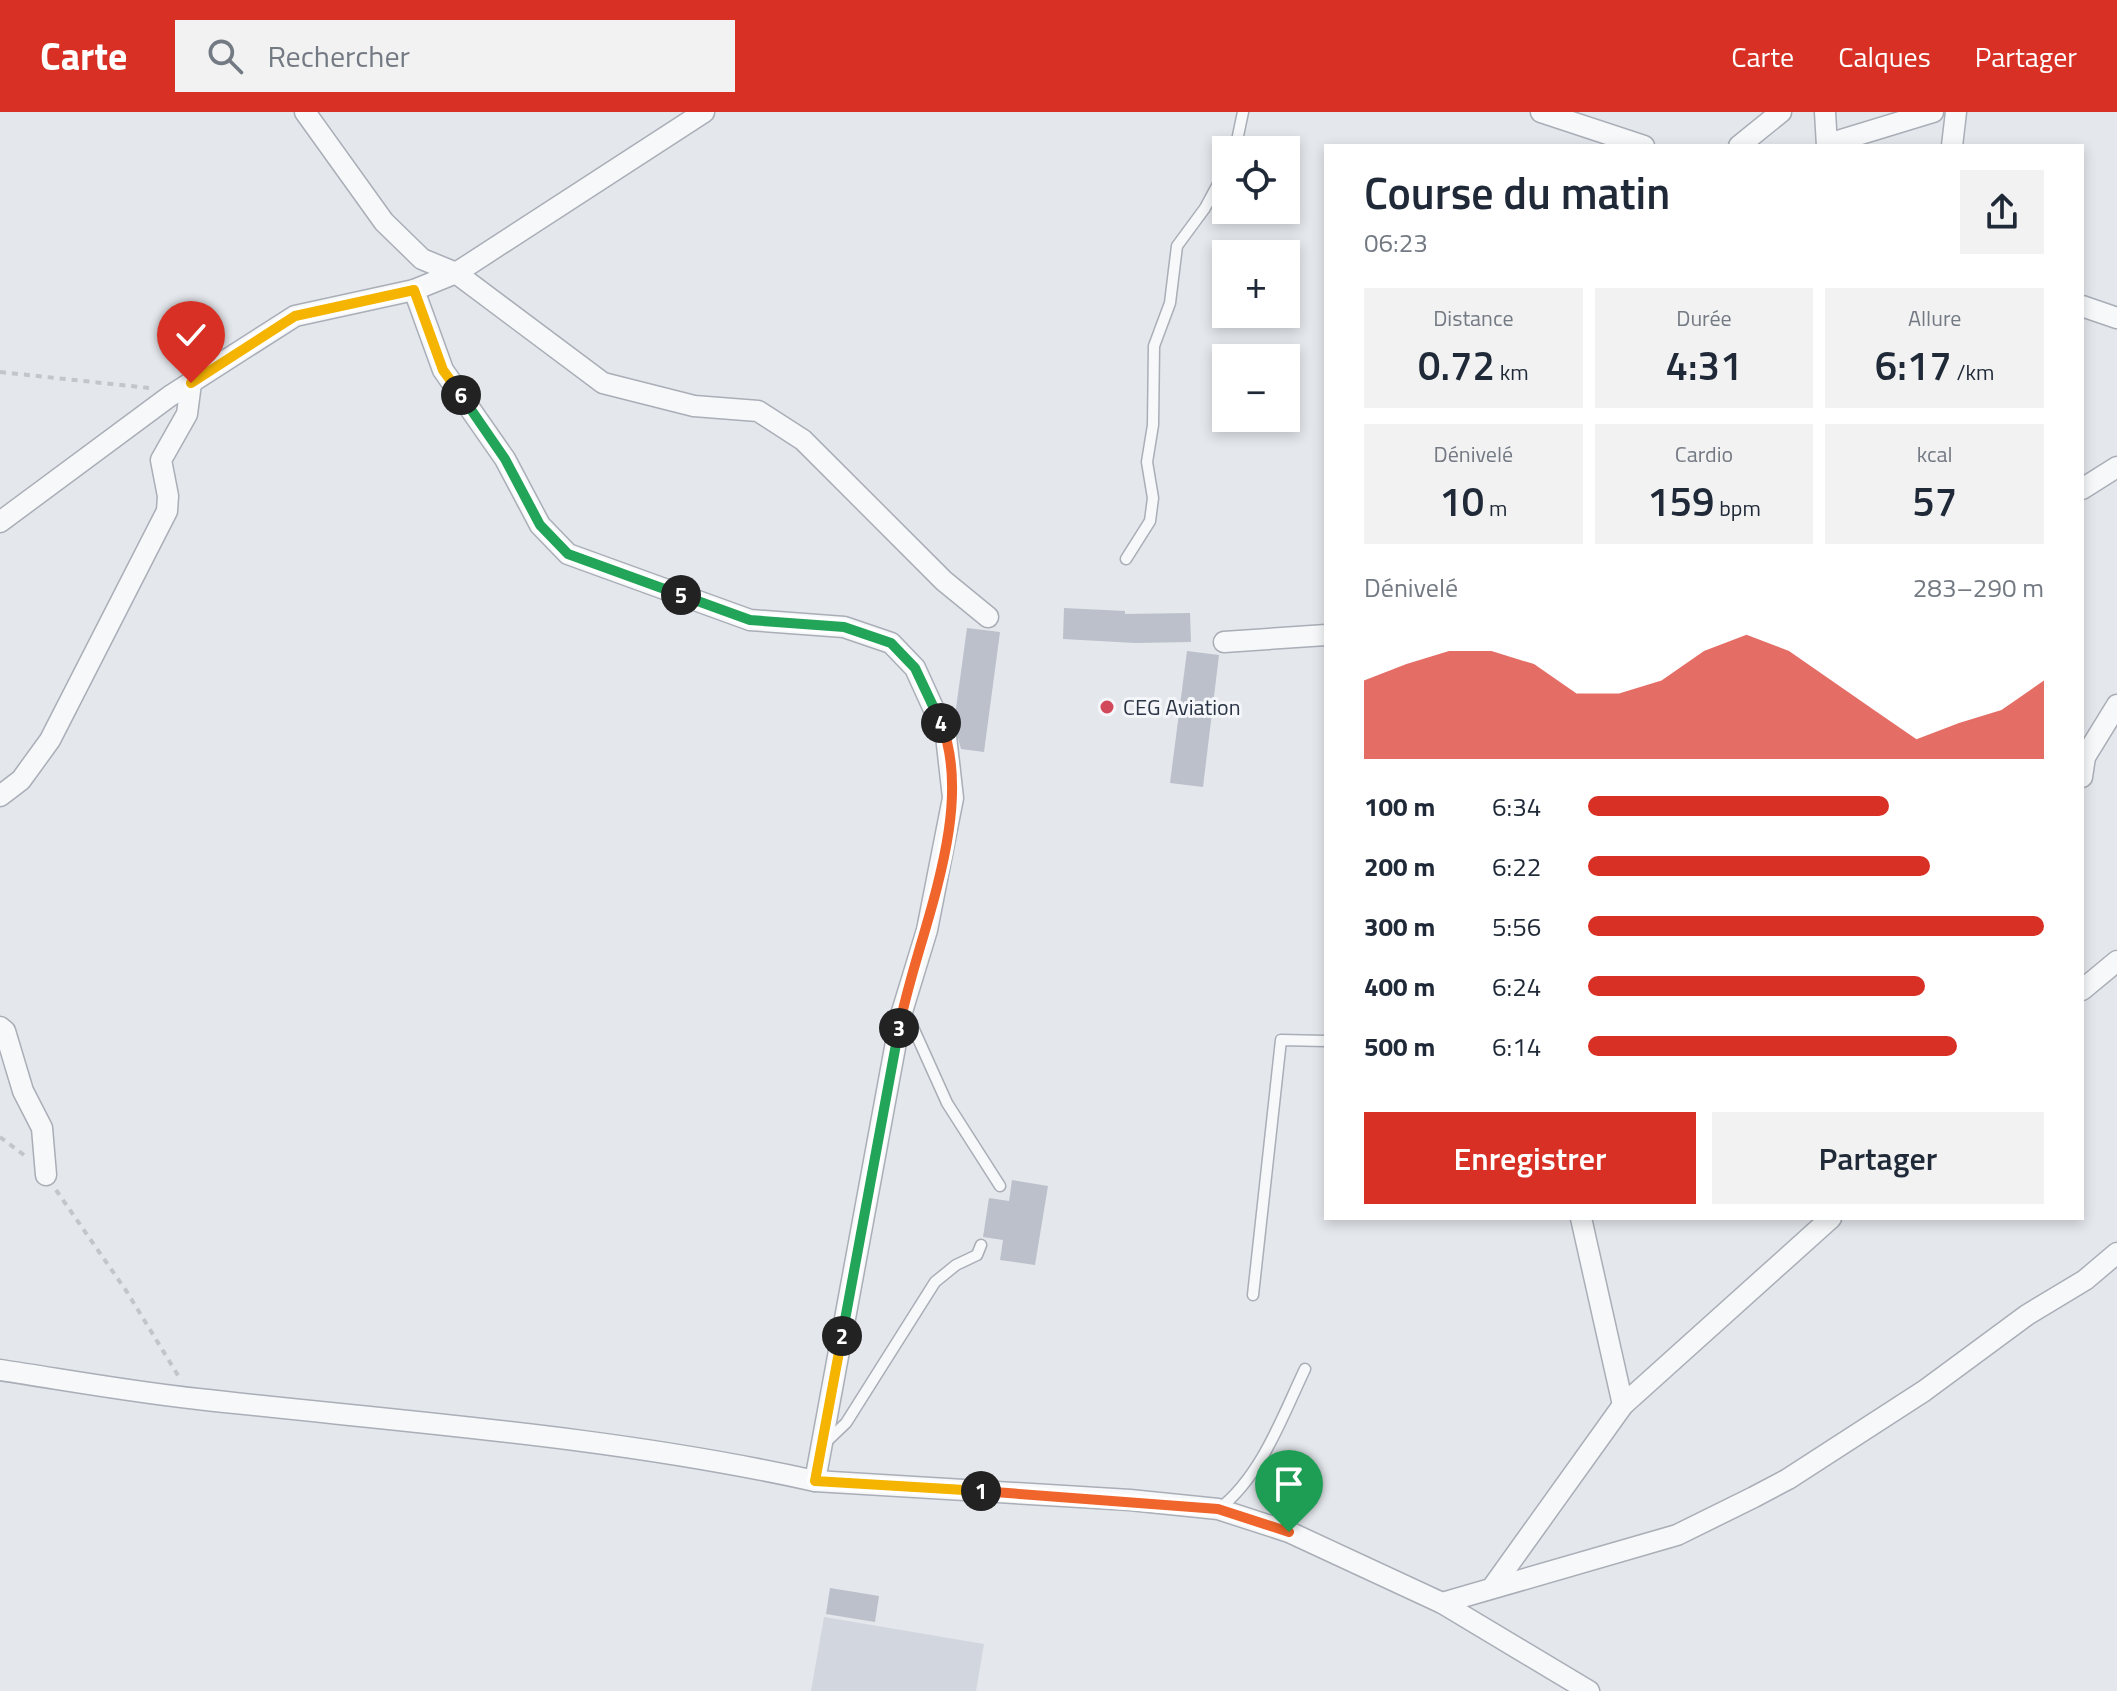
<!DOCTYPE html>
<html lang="fr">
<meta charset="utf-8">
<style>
body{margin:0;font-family:"Titillium Web",sans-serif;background:#f2f2f3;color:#1f2937;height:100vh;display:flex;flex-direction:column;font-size:30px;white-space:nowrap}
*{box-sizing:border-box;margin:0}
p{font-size:26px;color:#747a83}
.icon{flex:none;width:44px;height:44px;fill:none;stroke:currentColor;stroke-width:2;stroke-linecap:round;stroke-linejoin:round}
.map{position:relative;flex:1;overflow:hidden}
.sheet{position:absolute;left:1324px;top:32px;width:760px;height:1076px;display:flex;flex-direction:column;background:#fff;border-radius:0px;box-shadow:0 4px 12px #0003}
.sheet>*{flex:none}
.fabs{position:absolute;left:1212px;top:24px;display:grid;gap:16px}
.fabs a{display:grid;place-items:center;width:88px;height:88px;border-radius:0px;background:#fff;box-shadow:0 4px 12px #0003;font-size:40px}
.pin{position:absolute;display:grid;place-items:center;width:68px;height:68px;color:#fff;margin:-82px -34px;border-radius:50% 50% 50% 0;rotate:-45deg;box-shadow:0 0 8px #0007}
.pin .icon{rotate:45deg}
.km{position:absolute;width:40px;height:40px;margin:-20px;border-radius:50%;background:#222;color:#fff;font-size:22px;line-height:40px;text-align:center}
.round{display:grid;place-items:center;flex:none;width:84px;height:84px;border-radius:0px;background:#f2f2f3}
.head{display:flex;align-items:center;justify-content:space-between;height:136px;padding:0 40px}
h1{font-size:44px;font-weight:600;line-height:60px}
.stats{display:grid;grid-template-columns:repeat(3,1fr);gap:12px;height:136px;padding:8px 40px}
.stats div{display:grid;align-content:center;border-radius:0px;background:#f2f2f3;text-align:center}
.stats b{font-size:40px;font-weight:600}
.stats small{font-size:22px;font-weight:400}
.stats p{font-size:22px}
.chart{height:224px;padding:16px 40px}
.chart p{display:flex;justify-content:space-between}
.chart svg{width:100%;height:144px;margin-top:8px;fill:#d93025;opacity:.7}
.action{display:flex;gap:16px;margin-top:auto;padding:16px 40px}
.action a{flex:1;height:92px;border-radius:0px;background:#d93025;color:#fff;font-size:32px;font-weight:600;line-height:92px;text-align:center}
.action a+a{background:#f2f2f3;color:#1f2937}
ul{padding:0 40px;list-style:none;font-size:26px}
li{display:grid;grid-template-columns:128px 96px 1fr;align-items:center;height:60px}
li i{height:20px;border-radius:10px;background:#d93025}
header{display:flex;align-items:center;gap:48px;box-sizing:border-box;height:112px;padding:0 40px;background:#d93025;color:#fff}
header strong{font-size:38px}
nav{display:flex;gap:44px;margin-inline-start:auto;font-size:28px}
.search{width:560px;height:72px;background:#f2f2f3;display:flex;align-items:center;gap:20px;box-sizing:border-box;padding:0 28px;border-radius:0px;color:#747a83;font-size:30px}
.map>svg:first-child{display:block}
.built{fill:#d2d6de}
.building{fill:#bbc0ca}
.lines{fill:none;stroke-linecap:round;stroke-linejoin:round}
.lane-casing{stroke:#a9aeb7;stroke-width:13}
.street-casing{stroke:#a9aeb7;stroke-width:23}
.path{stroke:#c2c5cb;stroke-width:4;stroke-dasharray:6 6;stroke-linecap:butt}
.lane{stroke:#f7f8fa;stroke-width:10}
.street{stroke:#f7f8fa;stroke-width:20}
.split-1-casing{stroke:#fff;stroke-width:16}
.split-2-casing{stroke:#fff;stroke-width:16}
.split-3-casing{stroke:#fff;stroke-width:16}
.split-4-casing{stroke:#fff;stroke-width:16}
.split-5-casing{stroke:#fff;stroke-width:16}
.split-6-casing{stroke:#fff;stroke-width:16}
.split-7-casing{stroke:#fff;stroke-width:16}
.split-1{stroke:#f0652b;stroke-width:10}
.split-2{stroke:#f5b400;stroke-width:10}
.split-3{stroke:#22a559;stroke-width:10}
.split-4{stroke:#f0652b;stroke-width:10}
.split-5{stroke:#22a559;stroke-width:10}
.split-6{stroke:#22a559;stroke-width:10}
.split-7{stroke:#f5b400;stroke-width:10}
.poi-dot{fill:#d1495b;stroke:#f4f6f9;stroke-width:3}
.labels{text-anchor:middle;stroke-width:6;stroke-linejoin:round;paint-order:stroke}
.poi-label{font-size:22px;fill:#2b3445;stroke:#f4f6f9;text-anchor:start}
</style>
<header>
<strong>Carte</strong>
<div class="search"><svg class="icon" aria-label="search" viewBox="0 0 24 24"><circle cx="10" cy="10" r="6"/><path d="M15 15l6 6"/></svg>Rechercher</div>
<nav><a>Carte</a><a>Calques</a><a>Partager</a></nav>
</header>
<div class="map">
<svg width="2117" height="1579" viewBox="0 0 2117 1579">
<rect width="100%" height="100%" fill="#e4e7ec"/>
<path class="built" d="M824,1505L984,1532L976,1579H811Z"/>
<g class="building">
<path d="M1064,496L1125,499V502L1190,501L1191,530L1135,531L1063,527Z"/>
<path d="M967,516L1000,520L984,640L961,637L954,611Z"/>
<path d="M1187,539L1219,543L1203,675L1170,671Z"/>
<path d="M1012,1068L1048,1074L1035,1153L1000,1148L1003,1128L983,1125L989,1086L1009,1089Z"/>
<path d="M830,1476L879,1484L875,1510L826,1502Z"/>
</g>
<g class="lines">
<g class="lane-casing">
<g id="lane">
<path d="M1235,38L1243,0"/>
<path d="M1126,447L1150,409L1153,386L1147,350L1153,313L1154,234L1170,191L1177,134L1205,96L1226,57"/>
<path d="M901,903L911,911L947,991L1000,1074"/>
<path d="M1253,1183L1281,928L1326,929"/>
<path d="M824,1332L846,1311L935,1170L956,1153L977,1143L981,1133"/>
<path d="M1219,1397C1262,1363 1282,1305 1305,1257"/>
</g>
</g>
<g class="street-casing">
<g id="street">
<path d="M305,0L384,110L422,147L456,161L603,271L694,294L758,299L803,328L944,469L988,505"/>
<path d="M1541,0L1644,34"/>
<path d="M1825,0L1827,34"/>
<path d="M1828,32L1933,0"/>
<path d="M1739,34L1781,0"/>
<path d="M1952,34L1956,0"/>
<path d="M414,178L443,258L505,347L540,413L568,442L750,508L844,515L891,531L915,556L946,624L953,686L927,818L901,903L815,1369"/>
<path d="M2082,194L2117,206"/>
<path d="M2082,377L2117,355"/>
<path d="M0,410L170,284L295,204L414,178L456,161L704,0"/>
<path d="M1224,530L1326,523"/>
<path d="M2082,665L2085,645L2117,593"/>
<path d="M0,684L21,668L50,628L167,399L168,384L161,348L187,302L191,271"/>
<path d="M2082,878L2117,849"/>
<path d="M0,915L5,919L23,979L42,1016L46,1063"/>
<path d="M1581,1106L1623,1293"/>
<path d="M0,1258C66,1268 132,1280 198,1287C403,1310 613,1324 815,1369L1130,1388L1218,1397L1289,1420L1442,1491L1589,1579"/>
<path d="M1494,1473L1623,1293L1831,1106"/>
<path d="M1442,1491L1677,1423L1754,1385L1788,1367L1924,1279L2027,1203L2085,1168L2117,1141"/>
</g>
</g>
<g class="path">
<path d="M0,260L149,276"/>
<path d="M0,1025L24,1043"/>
<path d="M56,1078L127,1180L179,1265"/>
</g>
<use href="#lane" class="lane"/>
<use href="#street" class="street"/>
</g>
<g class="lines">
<g class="split-1-casing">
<path id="split-1" d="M981,1379L1218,1397L1289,1420"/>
</g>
<g class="split-2-casing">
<path id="split-2" d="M842,1224L815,1369L981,1379"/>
</g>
<g class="split-3-casing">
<path id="split-3" d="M842,1224L899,916"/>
</g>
<g class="split-4-casing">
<path id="split-4" d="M899,916C916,826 977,701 941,611"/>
</g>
<g class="split-5-casing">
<path id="split-5" d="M681,483L750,508L844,515L891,531L915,556L941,611"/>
</g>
<g class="split-6-casing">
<path id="split-6" d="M461,283L505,347L540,413L568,442L681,483"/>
</g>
<g class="split-7-casing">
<path id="split-7" d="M191,271L295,204L414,178L443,258L461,283"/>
</g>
<use href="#split-1" class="split-1"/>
<use href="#split-2" class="split-2"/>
<use href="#split-3" class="split-3"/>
<use href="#split-4" class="split-4"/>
<use href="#split-5" class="split-5"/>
<use href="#split-6" class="split-6"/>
<use href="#split-7" class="split-7"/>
</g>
<circle class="poi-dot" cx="1107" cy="595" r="8"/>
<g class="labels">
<g class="poi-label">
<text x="1123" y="603">CEG Aviation</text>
</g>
</g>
</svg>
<div class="fabs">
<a><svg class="icon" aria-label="locate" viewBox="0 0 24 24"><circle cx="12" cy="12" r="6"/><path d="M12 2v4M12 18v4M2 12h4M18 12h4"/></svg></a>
<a>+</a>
<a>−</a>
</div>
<div class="pin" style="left:1289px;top:1420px;background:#1e9e55"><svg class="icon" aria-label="arrive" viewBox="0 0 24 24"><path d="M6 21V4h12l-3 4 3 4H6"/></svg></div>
<div class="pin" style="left:191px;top:271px;background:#d93025"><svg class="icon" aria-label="check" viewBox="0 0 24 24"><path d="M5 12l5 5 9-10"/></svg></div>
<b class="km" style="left:981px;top:1379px">1</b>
<b class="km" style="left:842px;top:1224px">2</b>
<b class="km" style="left:899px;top:916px">3</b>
<b class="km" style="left:941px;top:611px">4</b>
<b class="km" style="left:681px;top:483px">5</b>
<b class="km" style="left:461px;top:283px">6</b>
<section class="sheet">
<div class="head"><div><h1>Course du matin</h1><p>06:23</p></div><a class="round"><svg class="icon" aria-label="share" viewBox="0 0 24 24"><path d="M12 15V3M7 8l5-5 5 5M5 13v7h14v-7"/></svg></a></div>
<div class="stats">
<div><p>Distance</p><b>0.72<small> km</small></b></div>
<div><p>Durée</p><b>4:31</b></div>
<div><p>Allure</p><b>6:17<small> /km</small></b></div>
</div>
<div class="stats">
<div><p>Dénivelé</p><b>10<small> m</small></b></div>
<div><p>Cardio</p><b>159<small> bpm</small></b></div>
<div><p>kcal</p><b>57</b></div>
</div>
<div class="chart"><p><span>Dénivelé</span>283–290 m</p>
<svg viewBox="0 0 160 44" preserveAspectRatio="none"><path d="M0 44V20L10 15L20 11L30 11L40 15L50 24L60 24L70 20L80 11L90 6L100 11L110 20L120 29L130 38L140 33L150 29L160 20V44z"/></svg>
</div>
<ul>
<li><b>100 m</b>6:34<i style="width:66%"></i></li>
<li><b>200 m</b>6:22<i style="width:75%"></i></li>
<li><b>300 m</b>5:56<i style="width:100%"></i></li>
<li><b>400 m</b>6:24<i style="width:74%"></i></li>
<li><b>500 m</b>6:14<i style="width:81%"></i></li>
</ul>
<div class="action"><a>Enregistrer</a><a>Partager</a></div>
</section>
</div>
